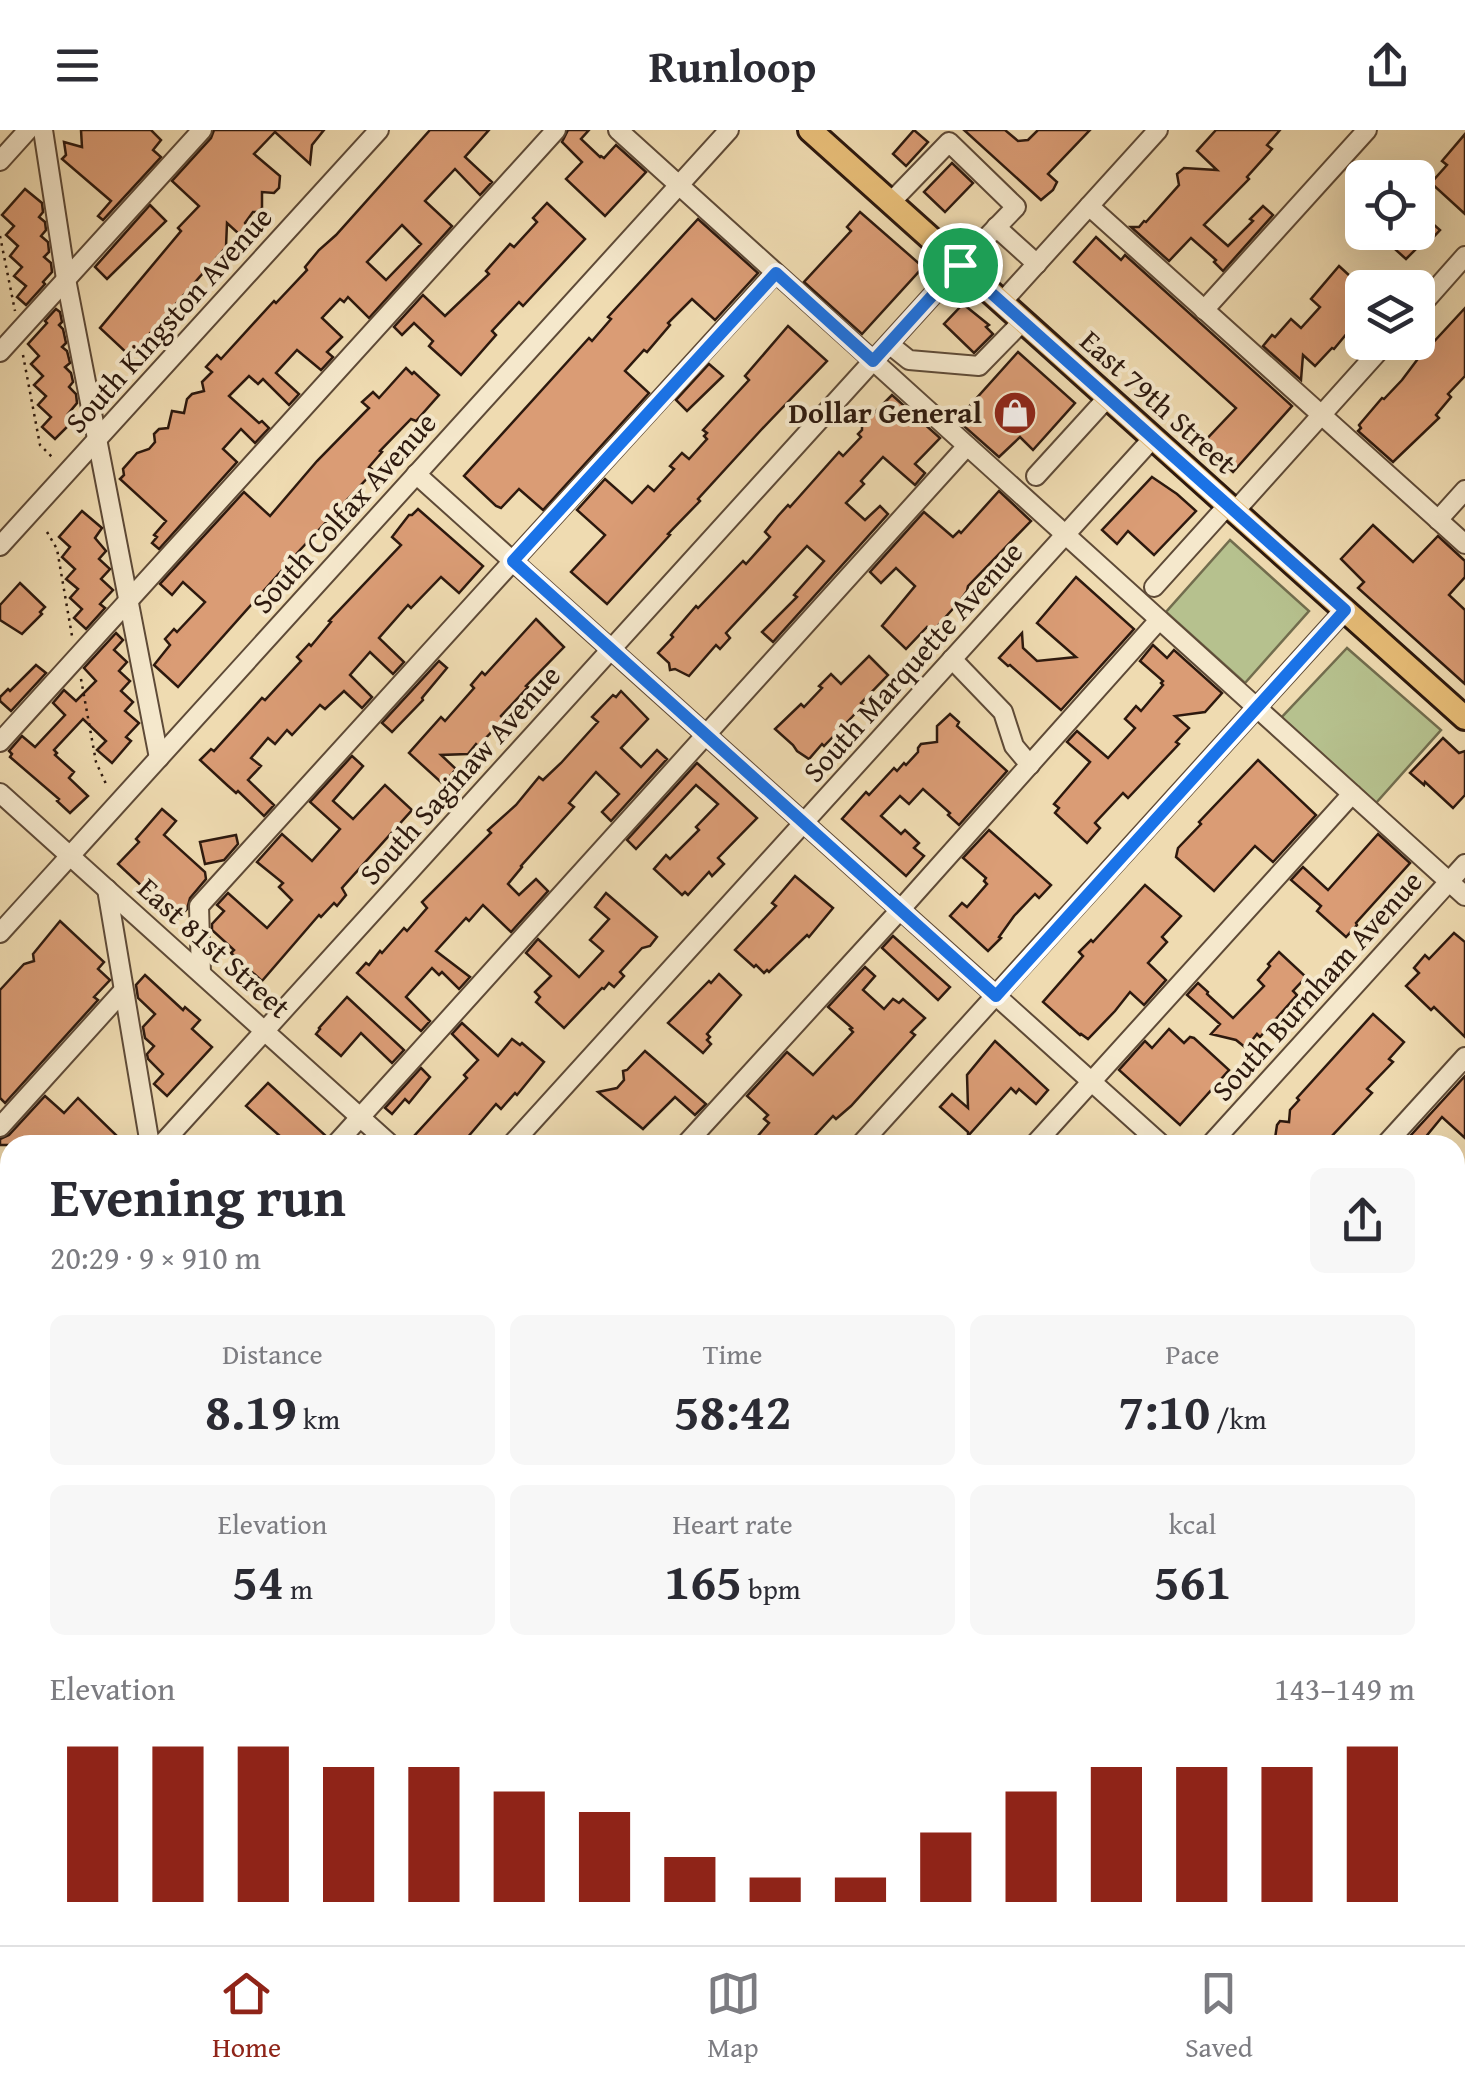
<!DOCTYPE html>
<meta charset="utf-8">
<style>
body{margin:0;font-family:"Gentium Book Plus",serif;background:#f7f7f7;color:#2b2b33;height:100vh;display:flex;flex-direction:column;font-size:38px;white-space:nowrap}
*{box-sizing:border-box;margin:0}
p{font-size:32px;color:#7c7c81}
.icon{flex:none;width:55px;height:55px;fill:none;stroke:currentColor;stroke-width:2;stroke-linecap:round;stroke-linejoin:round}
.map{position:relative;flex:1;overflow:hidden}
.panel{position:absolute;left:0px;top:1005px;width:1465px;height:810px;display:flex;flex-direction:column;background:#fff;border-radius:30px 30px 0 0;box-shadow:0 10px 40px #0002}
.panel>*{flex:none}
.fabs{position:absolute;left:1345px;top:30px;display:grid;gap:20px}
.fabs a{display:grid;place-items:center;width:90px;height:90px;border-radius:15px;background:#fff;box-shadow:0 10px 40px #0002;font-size:50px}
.pin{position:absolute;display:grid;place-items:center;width:85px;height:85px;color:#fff;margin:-42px;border:5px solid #fff;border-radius:50%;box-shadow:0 2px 10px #0007}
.round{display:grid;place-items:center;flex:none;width:105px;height:105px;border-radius:15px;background:#f7f7f7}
.head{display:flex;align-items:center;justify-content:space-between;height:170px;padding:0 50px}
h1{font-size:55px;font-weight:700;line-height:75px}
.figures{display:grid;grid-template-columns:repeat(3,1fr);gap:15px;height:170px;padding:10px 50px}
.figures div{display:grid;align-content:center;border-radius:15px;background:#f7f7f7;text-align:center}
.figures b{font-size:50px;font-weight:700}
.figures small{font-size:28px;font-weight:400}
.figures p{font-size:28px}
.chart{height:280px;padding:20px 50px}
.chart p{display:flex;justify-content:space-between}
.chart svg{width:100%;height:180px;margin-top:10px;stroke:#8f2418;stroke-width:6}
header{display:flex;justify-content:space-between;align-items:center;height:130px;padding:0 50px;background:#fff;font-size:45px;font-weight:700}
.tab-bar{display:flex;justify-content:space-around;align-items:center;height:140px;border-top:2px solid #e1e1e2;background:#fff;font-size:28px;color:#7c7c81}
.tab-bar a{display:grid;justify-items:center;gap:5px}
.tab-bar .selected{color:#8f2418}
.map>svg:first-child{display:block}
.green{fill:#b6c18e;stroke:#726d4e;stroke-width:2.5}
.building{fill:#da9c75;stroke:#2d190e;stroke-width:2.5;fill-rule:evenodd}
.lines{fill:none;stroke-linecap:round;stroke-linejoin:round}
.minor-casing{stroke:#5e4a37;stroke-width:22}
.major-casing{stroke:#2d190e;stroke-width:28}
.path{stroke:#2d190e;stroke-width:2.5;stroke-dasharray:2.5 5;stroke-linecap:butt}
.minor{stroke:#f5e8cc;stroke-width:18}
.major{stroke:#e8be78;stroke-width:22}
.route-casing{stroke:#fff;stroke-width:20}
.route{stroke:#1a73e8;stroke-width:12}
.labels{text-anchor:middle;stroke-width:8;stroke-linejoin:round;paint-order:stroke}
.street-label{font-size:30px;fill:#2d190e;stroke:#f5e8cc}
.poi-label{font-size:30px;font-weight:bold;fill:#2d190e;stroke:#f5e8cc;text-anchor:end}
</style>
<header><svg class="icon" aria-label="menu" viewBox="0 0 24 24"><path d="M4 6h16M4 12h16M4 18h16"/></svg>Runloop<svg class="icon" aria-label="share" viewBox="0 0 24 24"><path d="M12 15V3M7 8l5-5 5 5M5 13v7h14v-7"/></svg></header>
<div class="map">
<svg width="1465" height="1815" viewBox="0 0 1465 1815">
<rect width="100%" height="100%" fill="#efdbb1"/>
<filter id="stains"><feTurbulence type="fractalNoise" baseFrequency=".002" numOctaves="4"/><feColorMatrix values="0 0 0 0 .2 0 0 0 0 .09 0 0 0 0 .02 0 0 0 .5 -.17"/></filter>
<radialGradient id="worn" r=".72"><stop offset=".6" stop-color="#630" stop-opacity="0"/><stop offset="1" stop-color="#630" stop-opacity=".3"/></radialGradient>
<g class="green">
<path d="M1230,410L1309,481L1245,553L1166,482Z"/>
<path d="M1347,518L1441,600L1376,673L1281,588Z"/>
</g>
<g class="building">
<path d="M81,0H151L161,10L153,20L161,27L103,90L98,86L111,71L62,29L66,25L64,12L82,17Z"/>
<path d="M214,0H324L312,15L310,34L275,2L254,24L280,46L279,58L274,63L262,62V78L258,82H253L245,93L246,96L239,104L227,93L226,117L130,226L100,198L181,101L178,98L199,76L172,51L211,8Z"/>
<path d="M430,0H489L465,27L492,52L480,65L455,39L425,71L452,96L369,188L348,167L344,172L340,169L322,188L342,207L327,222L333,227L321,240L297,220L276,243L299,264L289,275L263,249L258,254L249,246L229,266L259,293L262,291L269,298L255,313L241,299L223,319L237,332L159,419L152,413L157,407L154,405L166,391L120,349L124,345L123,339L137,323L149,319L155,312L154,304L159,299L168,298L172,281L184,283L187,269L192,264L204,261L202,252L212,242L206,237L217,225L221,229L274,171L276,173L307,140L305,137L319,120L336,105ZM402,95L421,114L386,150L367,132Z"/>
<path d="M568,0H589L581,9L600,27L601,26L604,28L616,15L646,42L605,86L566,49L582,32L562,12Z"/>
<path d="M914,0L928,12L906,36L893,24Z"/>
<path d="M964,0H1005L1018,11L1028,10L1038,0H1090L1048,44L1057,52L1053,60L1041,70Z"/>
<path d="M1216,0H1280L1267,15L1272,19L1247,47L1249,49L1204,95L1228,116L1253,91L1250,89L1263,76L1273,85L1223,141L1214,132L1216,130L1191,108L1169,131L1131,97H1139L1144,91L1146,92L1179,55L1177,44L1184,38L1217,40L1197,21Z"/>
<path d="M1465,4V84L1431,53L1447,35L1442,31Z"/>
<path d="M952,33L973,53L945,82L924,62Z"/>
<path d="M25,59L42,73L43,82L39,87L45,92L46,100L41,106L48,112L49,122L44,127L51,133L52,142L43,152L45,154L26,175L17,167L26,156L14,146L22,137L10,126L18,116L6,105L14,96L2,85Z"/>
<path d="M547,73L585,109L523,176L519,172L492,201L496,205L461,245L429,216L433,211L414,193L402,205L394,197L423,165L445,186L489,144L486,141L510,114L514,117L537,92L533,88Z"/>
<path d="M150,75L166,91L107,149L95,137Z"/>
<path d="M1418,81L1440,100L1427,114L1424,111L1406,129L1387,112L1396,102H1418Z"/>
<path d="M860,82L923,137L862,204L804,152L851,101L847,97Z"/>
<path d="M698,89L758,143L715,190L692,169L668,193L670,195L647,222L644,220L625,241L649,263L543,380L519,359L501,378L496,376L464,346L589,208L592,211L611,189L608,187Z"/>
<path d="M1096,107L1121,130L1125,125L1292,276L1233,342L1202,314L1236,278L1074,132Z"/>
<path d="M1339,136L1362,157V185L1334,219L1332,218L1315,236L1303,225L1301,250L1263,216L1272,205L1275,207L1291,189L1301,198L1320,177L1311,169Z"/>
<path d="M963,174L989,195L986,197L993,204L974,223L944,194Z"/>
<path d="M1465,178V246L1448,264L1451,267L1436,285L1439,288L1393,332L1358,301L1361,298L1359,295L1382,268L1384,269L1402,250L1417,230Z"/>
<path d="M56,179L60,182L62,192L59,195L63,199L66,213L62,217L67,221L70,233L65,237L71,243L73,252L69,257L76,264L77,273L68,284L74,290L55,309L42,297L51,287L38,275L46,266L34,255L43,246L31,234L39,226L28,214L47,193L45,191Z"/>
<path d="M788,196L827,231L761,300L698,369L700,371L668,404L670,405L607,474L571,442L605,405L577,380L605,349L632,373L648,356L654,361L674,339L670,336L682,323L689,329L707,309L704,306L707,303L703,300L749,250L745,246Z"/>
<path d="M1018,222L1075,273L1033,320L1020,307L999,327L957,290Z"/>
<path d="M709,234L723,246L687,281L676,270Z"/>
<path d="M406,238L412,244L414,242L439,265L416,291L411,289L380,321L382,322L369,337L374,341L300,420L178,557L154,535L170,515L165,509L174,499L177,502L205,472L183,452L172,465L160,454L244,362L270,386L317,331L369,278L362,272L373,262L379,268Z"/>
<path d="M892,265L940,308L915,334L925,343L915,355L883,327L861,351L864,354L846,373L865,390L880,376L888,384L773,512L762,502L797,467L794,465L824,431L807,416L726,503L730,508L720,519L716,515L689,546L675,539L670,540L669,533L658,523L673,507L671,505L696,476L698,478L743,431L746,434L770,407L765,402L778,386L788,375L790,377L839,322L843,326L861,307L858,304L862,300V295Z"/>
<path d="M1152,347L1177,364L1196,381L1154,425L1128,401L1117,414L1102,400Z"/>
<path d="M999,361L1031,391L968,456L967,461L959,472L932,502L927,497L906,519L882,496L915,456L896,438L881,453L870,442L924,382L953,407L959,401L961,403Z"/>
<path d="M418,379L483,436L459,463L441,447L411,478L408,475L379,508L404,532L393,544L370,522L350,545L372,567L362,578L344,561L325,579L320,575L292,605L287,600L275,614L268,608L251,628L261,636L248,650L274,675L264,686L238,661L236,663L227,655L200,630L211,619L214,621L262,568L265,570L301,531L297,527L309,514L311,516L331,492L329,491L401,415L392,407L409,385H412Z"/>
<path d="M82,381L102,398L95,408L106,421L99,429L110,439L101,449L113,460L100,474L105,478L86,499L74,488L82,479L70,468L78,459L66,449L75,439L62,427L70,417L59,407Z"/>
<path d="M1373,395L1413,432L1438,406L1465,431V447L1449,465L1465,480V554L1358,458L1364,452L1341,429Z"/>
<path d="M1076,447L1134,499L1061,580L1010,535L1008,536L999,528L1022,503L1023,518L1037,531L1076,527L1037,493Z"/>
<path d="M20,453L45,477L40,482L42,484L22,504L0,490V475Z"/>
<path d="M536,489L564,517L526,556L528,557L501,586L504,589L478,616L476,614L468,624L441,625L456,639L443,654L409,623L441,587L445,591L474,558L471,555L482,542L485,545Z"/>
<path d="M116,503L123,510L114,520L127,532L119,541L130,551L121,561L133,572L125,581L139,593L126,607L131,611L112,633L97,620L106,611L83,589L54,620L57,623L55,625L74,642L69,648L88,666L70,683L57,671L59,669L10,627L12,624L9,621L22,606L35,617L65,585L53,573L64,560L76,571L96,551L84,538Z"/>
<path d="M1153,515L1167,528L1174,520L1222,563L1205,582L1175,586L1189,598L1176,612L1179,614L1128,668L1123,663L1095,693L1100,698L1087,713L1055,683L1059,678L1054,674L1090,632L1067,612L1077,601L1108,628L1135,598L1125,589L1136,576L1141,581L1163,555L1161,553L1163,551L1140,531Z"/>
<path d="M869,526L888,545L861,573L863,575L852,587L824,616L822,614L809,629L797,621L793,615L775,599L801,574L804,577L822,558L819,556L831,544L841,554Z"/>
<path d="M439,531L447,538L422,568L423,570L392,602L382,593Z"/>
<path d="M36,535L46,543L11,581L0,571V567L8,559L10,561Z"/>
<path d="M621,561L648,589L621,618L641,637L657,620L667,629L611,691L602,682L619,664L596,642L569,673L574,677L521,736L522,737L508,754L519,765L536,749L548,761L511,802L483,775L469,791L466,788L436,821L470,847L459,859L442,842L439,845L432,838L406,867L430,891L421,901L357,843L366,833L369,835L380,821L382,823L404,798L407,801L427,778L422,772L491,703L488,700L516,675L539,647L543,650L561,633L598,592L592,587L613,565L616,567Z"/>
<path d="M950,584L959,592L957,596L1007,641L959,695L948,685L950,683L923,659L909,674L900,666L881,686L901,704L905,700L919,713L914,718L924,726L906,746L842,689L866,662L869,665L894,638L897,641L904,633L906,635L918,622V618L921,614L937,612V596Z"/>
<path d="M1443,608L1459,623L1465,621V665L1453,678L1425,652L1424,655L1410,643Z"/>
<path d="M352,626L363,636L333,671L353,689L385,655L412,680L342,758L346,765L337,776L334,773L321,787L319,785L262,851L231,823L234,820L212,800V794L224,781L217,775L228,763L267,798L292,770L279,757L283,753L257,732L282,704L312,731L340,699L310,672Z"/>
<path d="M1258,630L1316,685L1273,732L1255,716L1214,761L1176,727L1178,718L1201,694L1199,692Z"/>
<path d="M697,633L757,688L718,728L724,734L712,746L709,742L688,765L685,762L682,765L654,739L666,725L670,729L699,700L696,697L718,674L696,655L636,719L627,710Z"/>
<path d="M162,679L176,691L164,705L205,742L206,749L190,768L187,779L177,789L118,734L139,712L136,709Z"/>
<path d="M989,700L1051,755L1039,768L1035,764L1014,786L999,807L1001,808L988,821L950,786L962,773L967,777L987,754L984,751L986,748L963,728Z"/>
<path d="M1378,704L1410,733L1356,793L1357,795L1346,807L1317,781L1321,776L1291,750L1303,737L1328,760Z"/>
<path d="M236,705L238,714L224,730L205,734L200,712Z"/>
<path d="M795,746L833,778L809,807L807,805L769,842L767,840L764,843L756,835L754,837L735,820L776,776L772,773Z"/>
<path d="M1145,755L1181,786L1162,807L1167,812L1148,833L1166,850L1144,875L1130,862L1115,881L1088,909L1081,904L1080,905L1043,872L1083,826L1079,822L1091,810L1093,812Z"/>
<path d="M606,763L657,807L650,816L642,818L620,842L624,846L614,857L609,853L604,859L602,858L564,898L536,872L540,867L535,862L551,846L526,823L538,809L579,847L603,821L590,810L609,789L595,777Z"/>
<path d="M60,791L104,832L98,839L110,850L94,867L98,870L5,973L0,968V860L24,834L34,831L33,824Z"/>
<path d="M1454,803L1465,812V907L1434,877L1431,880L1406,856L1419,843L1414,838L1425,825L1429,829Z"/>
<path d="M893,806L950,857L938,870L882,818Z"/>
<path d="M1279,822L1306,847L1293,861L1297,865L1260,907L1257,904L1246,918L1236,910L1211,904L1220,894L1187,865L1198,853L1208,862L1207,864L1233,888L1264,856L1258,850L1270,836L1268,834Z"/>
<path d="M865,837L875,846L863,860L884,879L893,869L899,873L903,869L925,888L911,902L915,905L851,976L836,989L833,986L806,1015H750L769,993L764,989L768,985L747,966L787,922L813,945L853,902L850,899L852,898L828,877Z"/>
<path d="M719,844L741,865L707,904L710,907L707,910L711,914L703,923L668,893L709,851L711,853Z"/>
<path d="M145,845L183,880L185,877L200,890L192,899L212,917L167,966L154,954L163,944L148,929L147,924L154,916L145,908L143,897L155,884L138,868L136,855Z"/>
<path d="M347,867L404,920L392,933L361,903L341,926L316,904L320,899L319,898Z"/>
<path d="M1373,884L1404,912L1389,929L1393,932L1367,959L1372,963L1332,1006L1343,1015H1274L1277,995L1280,991L1289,992L1290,980L1299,970L1297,968Z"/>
<path d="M462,893L498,926L512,909L520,915L522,913L544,932L517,965L515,963L501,979L496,974L461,1015H426L415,1005L467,948L464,945L478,930L452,904Z"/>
<path d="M1169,899L1184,913L1190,907L1194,908L1229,940L1180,995L1119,940L1145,911L1152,918Z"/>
<path d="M995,911L1048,960L1036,974L1019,959L1016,963L1011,958L968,1006V1002L940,977L952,964L968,978L967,945Z"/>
<path d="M645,921L706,974L695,985L675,967L643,999L598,962L617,958L624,950L623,941L627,940Z"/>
<path d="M421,938L430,947L409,973L405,969L392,984L385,978Z"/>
<path d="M1465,946V1008L1442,987L1419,1015H1402Z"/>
<path d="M268,953L326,1006L323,1015H290L246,976Z"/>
<path d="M45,966L64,983L78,968L116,1005L107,1015H0V1009L9,1005Z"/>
</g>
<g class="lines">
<g class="minor-casing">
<g id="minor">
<path d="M43,0L66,149L159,628"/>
<path d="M618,0L1465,766"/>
<path d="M0,31L28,0"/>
<path d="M1089,76L1465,414"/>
<path d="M996,97L1037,134"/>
<path d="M1002,172L1158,0"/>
<path d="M1418,179L1465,126"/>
<path d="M1204,180L1367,0"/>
<path d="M889,214L909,230L979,236L1023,191"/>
<path d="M0,222L202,0"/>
<path d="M416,344L1162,1015"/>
<path d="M1036,346L1108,267"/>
<path d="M1235,381L1387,212"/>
<path d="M1438,390L1465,360"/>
<path d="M0,416L379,0"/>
<path d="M1154,457L1228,375"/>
<path d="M952,529L1003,582L1014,616L1030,635"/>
<path d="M0,612L556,0"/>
<path d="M0,663L391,1015"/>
<path d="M107,759L150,1015"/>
<path d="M0,803L729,0"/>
<path d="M201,843L199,776L775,143"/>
<path d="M0,997L123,861"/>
<path d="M161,1015L960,135L1016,77L949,12L891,72"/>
<path d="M335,1015L967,316"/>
<path d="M511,1015L1153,308"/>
<path d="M685,1015L900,780L1159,490"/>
<path d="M860,1015L1345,480"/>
<path d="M1034,1015L1352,664"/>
<path d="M1210,1015L1465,734"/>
<path d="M1385,1015L1465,927"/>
<path d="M1455,1131L1465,1120"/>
<path d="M0,1192L10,1181"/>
<path d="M1455,1279L1465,1288"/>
<path d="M1455,1325L1465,1314"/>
<path d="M0,1386L10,1375"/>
<path d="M1455,1517L1465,1506"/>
<path d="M0,1577L10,1566"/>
<path d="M1455,1709L1465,1698"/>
<path d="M0,1770L10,1759"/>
<path d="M489,1805L500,1815"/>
<path d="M1269,1805L1280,1815"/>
<path d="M134,1815L143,1805"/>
<path d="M309,1815L310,1805"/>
<path d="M661,1815L670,1805"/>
<path d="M836,1815L845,1805"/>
<path d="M1007,1815L1016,1805"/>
<path d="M1183,1815L1192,1805"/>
<path d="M1359,1815L1368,1805"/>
</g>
</g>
<g class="major-casing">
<path id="major" d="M810,0L1465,588"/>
</g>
<g class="path">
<path d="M0,106L15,181"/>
<path d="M23,225L40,315L52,327"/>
<path d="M47,402L57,419L72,506"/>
<path d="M81,549L96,632L106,654"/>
</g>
<use href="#minor" class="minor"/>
<use href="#major" class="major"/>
</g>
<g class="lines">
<g class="route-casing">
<path id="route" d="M960,135L1345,480L996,866L513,431L776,143L873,231Z"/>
</g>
<use href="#route" class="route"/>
</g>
<defs>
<g id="shop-disc" transform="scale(2.25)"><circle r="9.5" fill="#8f2418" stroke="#f5e8cc"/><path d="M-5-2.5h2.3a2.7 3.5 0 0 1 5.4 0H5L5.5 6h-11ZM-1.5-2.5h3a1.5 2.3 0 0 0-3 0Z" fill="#fff"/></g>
</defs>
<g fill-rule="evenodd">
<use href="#shop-disc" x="1015" y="283"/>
</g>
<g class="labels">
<g class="street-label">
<text transform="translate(169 190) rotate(-48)" y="10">South Kingston Avenue</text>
<text transform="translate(1158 272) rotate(42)" y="10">East 79th Street</text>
<text transform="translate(344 383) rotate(-48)" y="10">South Colfax Avenue</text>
<text transform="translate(913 532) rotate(-48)" y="10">South Marquette Avenue</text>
<text transform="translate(460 645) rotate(-48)" y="10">South Saginaw Avenue</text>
<text transform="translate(214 818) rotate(42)" y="10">East 81st Street</text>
<text transform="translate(1317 856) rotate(-48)" y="10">South Burnham Avenue</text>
</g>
<g class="poi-label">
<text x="982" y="293">Dollar General</text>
</g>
</g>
<rect width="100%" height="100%" filter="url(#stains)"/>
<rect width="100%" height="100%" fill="url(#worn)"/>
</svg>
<div class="fabs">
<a><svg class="icon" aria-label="locate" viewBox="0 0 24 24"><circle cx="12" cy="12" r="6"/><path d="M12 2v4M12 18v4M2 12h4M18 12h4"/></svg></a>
<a><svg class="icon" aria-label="layers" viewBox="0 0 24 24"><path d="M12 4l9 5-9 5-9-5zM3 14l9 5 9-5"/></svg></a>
</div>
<div class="pin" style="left:960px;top:135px;background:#1e9e55"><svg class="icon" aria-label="arrive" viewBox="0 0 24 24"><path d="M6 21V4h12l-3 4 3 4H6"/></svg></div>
<section class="panel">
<div class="head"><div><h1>Evening run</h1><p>20:29 · 9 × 910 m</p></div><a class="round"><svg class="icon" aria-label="share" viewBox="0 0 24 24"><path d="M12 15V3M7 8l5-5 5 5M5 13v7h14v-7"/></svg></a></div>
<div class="figures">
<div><p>Distance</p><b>8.19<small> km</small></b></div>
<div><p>Time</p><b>58:42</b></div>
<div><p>Pace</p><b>7:10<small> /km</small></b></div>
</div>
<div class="figures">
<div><p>Elevation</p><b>54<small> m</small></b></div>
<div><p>Heart rate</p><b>165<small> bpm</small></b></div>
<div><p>kcal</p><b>561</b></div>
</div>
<div class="chart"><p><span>Elevation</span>143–149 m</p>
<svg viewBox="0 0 160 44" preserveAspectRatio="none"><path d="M5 44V6M15 44V6M25 44V6M35 44V11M45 44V11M55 44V17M65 44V22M75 44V33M85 44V38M95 44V38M105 44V27M115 44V17M125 44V11M135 44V11M145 44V11M155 44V6"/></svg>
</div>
</section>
</div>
<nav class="tab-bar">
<a class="selected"><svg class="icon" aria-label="home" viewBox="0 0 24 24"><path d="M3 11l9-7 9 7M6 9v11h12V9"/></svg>Home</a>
<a><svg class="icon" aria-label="map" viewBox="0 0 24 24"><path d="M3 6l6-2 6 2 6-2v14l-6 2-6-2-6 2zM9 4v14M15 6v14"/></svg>Map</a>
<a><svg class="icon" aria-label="saved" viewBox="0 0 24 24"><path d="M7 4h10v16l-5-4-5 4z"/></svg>Saved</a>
</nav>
